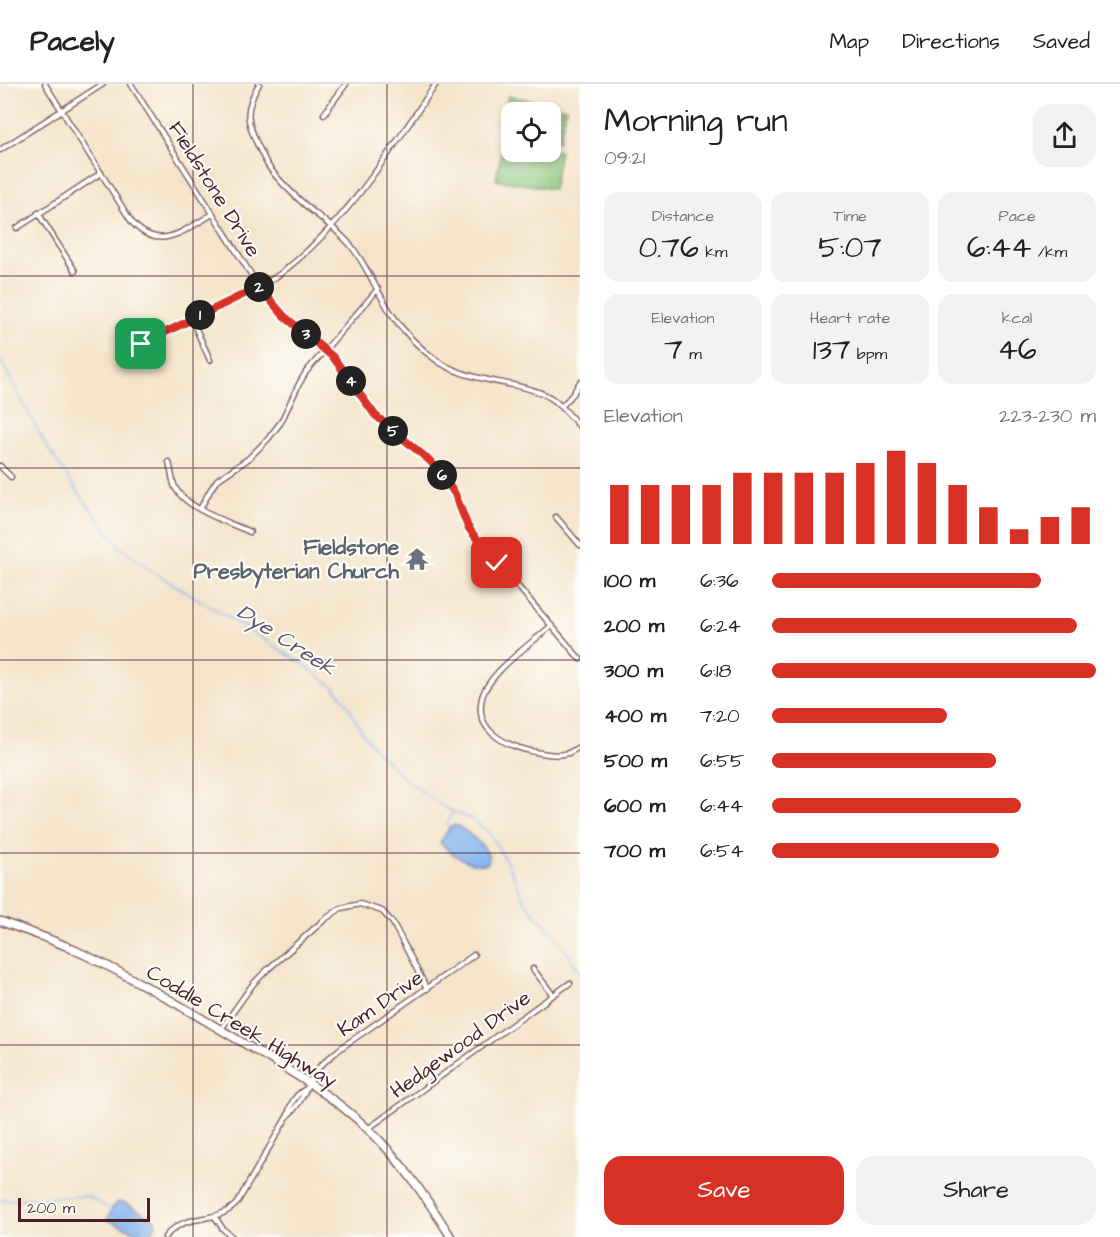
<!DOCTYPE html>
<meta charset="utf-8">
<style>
body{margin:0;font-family:"Architects Daughter",sans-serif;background:#f2f2f2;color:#202124;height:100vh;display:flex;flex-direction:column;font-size:22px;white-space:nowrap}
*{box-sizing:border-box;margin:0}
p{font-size:20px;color:#757577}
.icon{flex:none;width:33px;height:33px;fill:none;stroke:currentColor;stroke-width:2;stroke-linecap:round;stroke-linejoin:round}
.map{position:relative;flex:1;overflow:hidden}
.side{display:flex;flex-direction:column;background:#fff;width:540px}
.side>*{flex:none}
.controls{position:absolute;left:501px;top:18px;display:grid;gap:12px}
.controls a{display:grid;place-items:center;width:60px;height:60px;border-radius:12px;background:#fff;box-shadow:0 3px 9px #0003;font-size:30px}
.scale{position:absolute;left:18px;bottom:15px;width:132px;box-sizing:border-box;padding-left:6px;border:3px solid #4a1f2b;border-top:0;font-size:16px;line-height:21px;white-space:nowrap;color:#4a1f2b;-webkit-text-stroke:4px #fdfcf7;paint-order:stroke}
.pin{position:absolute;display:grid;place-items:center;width:51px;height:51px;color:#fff;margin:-26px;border-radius:12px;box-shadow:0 3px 9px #0006}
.km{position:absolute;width:30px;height:30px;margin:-15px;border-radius:50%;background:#222;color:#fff;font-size:16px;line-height:30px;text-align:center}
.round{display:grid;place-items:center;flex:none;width:63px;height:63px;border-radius:18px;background:#f2f2f2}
.overview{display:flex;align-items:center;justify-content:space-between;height:102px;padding:0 24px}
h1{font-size:33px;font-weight:600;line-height:45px}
.stats{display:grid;grid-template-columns:repeat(3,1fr);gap:9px;height:102px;padding:6px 24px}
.stats div{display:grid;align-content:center;border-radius:15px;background:#f2f2f2;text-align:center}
.stats b{font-size:30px;font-weight:600}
.stats small{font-size:16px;font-weight:400}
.stats p{font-size:16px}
.chart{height:168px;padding:12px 24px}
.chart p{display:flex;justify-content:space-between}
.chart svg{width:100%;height:108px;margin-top:6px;stroke:#d93025;stroke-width:6}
.primary-button{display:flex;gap:12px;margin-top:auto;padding:12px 24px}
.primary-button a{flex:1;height:69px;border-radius:18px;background:#d93025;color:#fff;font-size:24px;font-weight:600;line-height:69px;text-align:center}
.primary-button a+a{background:#f2f2f2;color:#202124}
ul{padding:0 24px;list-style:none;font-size:20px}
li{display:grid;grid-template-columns:96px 72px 1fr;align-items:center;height:45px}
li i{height:15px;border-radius:8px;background:#d93025}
header{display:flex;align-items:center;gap:36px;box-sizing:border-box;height:84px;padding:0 30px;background:#fff;border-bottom:2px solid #e0e0e0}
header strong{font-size:28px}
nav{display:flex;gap:33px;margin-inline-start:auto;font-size:21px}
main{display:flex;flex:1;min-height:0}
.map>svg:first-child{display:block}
.green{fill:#89c479;stroke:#6a7252;stroke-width:1.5}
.water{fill:#82b3ee;stroke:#66698c;stroke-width:1.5}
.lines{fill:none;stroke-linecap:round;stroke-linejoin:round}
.stream{stroke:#82b3ee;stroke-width:1.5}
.minor-casing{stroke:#866463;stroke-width:7}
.primary-casing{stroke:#866463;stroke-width:10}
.minor{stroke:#fff;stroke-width:4}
.primary{stroke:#fff;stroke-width:7}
.route-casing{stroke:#fff;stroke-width:12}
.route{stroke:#d93025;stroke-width:8}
.grid{fill:none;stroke:#4a1f2b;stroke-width:1.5;stroke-opacity:0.55}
.labels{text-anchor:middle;stroke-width:4.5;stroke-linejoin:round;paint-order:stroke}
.street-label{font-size:21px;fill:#4a1f2b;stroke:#fdfcf7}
.worship-label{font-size:21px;font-weight:bold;fill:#5b616d;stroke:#fdfcf7;text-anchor:end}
.water-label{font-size:22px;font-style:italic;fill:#5e536f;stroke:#fdfcf7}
</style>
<header>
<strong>Pacely</strong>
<nav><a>Map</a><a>Directions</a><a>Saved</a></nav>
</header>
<main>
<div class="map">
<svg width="580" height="1153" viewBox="0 0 580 1153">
<rect width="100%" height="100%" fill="#fdfcf7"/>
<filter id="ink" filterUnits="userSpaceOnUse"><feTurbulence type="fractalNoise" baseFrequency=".0167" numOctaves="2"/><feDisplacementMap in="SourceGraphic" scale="12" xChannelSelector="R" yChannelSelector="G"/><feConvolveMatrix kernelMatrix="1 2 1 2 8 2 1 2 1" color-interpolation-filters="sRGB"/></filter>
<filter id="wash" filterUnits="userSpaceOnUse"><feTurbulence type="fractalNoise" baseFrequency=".008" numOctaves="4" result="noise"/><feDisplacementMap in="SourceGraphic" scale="24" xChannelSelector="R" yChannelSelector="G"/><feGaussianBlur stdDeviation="1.35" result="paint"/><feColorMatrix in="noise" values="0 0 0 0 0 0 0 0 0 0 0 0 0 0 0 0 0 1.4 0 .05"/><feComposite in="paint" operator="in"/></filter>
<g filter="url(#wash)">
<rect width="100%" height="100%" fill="#f4e4ca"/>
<g class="green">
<path d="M508,12L566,24L559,57L551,56L550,28H512L511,48L501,46Z"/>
<path d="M503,58L511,59L512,68H550L551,66L560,67L553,105L496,96Z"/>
</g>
<g class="water">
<path d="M454,741C464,744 489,764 489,775C489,777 487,778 487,780C469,783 453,771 440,759L449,744Z"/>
<path d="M118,1118L125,1119L155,1136L156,1141L150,1151L146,1152L107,1136L113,1123Z"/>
</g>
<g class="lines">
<g class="stream">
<path d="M0,275L45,360L77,407L120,463L155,489L248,545L304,581L335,604L347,619L362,648L374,664L405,695L443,723L473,736L490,750L508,780L522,812L529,823L558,855L580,888"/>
<path d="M448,743V738L452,728"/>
<path d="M0,1116L87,1112L112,1126"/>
</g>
</g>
</g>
<g filter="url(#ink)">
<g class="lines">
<g class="minor-casing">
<g id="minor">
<path d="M45,0L131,137C159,170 184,146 213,130"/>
<path d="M131,0L259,203L284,232L333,273L375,331L430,377L440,388L455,410L473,450L580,575"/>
<path d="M259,0C244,26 246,37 259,64C262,69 264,75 267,80C278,97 297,114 311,126C326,138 340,148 352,163C368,184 377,208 391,229C404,249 420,265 439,278C461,292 488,296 513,301C526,304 540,307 551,314C563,322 571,333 580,343"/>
<path d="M324,30L346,0"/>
<path d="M0,66L103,0"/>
<path d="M38,129L75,187"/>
<path d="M17,144L101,89"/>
<path d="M192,236L210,276"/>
<path d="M141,260C170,246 199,232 228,218C245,210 264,202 280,190C346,140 390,67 436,0"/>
<path d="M562,322L573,310L580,298"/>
<path d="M169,378C171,386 172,394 174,401C183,424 228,438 250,448"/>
<path d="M0,382L11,393"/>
<path d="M200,425L211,405L217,396L248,375L268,355L281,338L299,300L306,288L378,205"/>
<path d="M556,433L580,461"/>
<path d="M551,542C532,559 488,589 482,614C473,650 513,665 541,669C549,670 556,672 564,670C570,669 575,666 580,662"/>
<path d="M533,885L553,911"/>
<path d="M221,945L253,900L267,886L324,836L341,824L360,820L382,827L393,839L427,905"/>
<path d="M288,1031C302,1020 306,1002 316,987C323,978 332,972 341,964L474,871"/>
<path d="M369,1044L570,899"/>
<path d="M215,1133L223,1145L232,1153"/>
<path d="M165,1153C187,1126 216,1142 237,1119L288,1031C290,1020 294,1012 304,1006"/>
</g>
</g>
<g class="primary-casing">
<path id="primary" d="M0,837C23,846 46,853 68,863C128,890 184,924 240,957C285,984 330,1009 368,1045C401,1076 427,1115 451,1153"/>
</g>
<use href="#minor" class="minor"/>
<use href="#primary" class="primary"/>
</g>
</g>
<g class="lines" filter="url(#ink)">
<g class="route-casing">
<path id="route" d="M141,260L259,203L284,232L333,273L375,331L430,377L440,388L455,410L468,443L473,450L497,479"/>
</g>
<use href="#route" class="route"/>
</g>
<path class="grid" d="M193,0V1153M387,0V1153M0,192H580M0,384H580M0,576H580M0,769H580M0,961H580"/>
<defs>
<g id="temple-bare" transform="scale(1.8)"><path d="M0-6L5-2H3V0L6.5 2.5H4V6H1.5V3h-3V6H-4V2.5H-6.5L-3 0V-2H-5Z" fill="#6b7280" stroke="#fdfcf7" stroke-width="2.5" paint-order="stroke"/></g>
</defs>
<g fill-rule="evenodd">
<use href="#temple-bare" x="417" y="475"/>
</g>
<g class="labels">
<g class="street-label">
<text transform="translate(215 105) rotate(58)" y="7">Fieldstone Drive</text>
<text transform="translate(380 919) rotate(-35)" y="7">Kam Drive</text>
<text transform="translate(242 942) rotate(31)" y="7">Coddle Creek Highway</text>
<text transform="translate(460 960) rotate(-36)" y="7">Hedgewood Drive</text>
</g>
<g class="worship-label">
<text x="399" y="470">Fieldstone<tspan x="399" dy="24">Presbyterian Church</tspan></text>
</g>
<g class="water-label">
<text transform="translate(287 555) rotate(33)" y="8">Dye Creek</text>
</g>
</g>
</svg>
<div class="controls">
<a><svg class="icon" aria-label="locate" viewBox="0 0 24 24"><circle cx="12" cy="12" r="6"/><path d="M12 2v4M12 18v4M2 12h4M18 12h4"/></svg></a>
</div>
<div class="scale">200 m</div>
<div class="pin" style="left:141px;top:260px;background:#1e9e55"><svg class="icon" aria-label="arrive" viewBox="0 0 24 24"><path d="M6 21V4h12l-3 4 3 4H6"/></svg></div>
<div class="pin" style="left:497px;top:479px;background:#d93025"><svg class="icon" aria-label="check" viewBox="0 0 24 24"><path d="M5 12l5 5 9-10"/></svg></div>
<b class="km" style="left:200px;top:231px">1</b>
<b class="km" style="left:259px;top:203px">2</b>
<b class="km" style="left:306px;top:250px">3</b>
<b class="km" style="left:351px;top:297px">4</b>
<b class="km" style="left:393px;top:347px">5</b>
<b class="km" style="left:442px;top:391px">6</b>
</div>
<section class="side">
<div class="overview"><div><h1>Morning run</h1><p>09:21</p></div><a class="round"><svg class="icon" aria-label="share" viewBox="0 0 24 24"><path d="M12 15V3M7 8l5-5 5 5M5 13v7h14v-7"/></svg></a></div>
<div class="stats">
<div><p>Distance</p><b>0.76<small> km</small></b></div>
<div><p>Time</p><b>5:07</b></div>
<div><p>Pace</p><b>6:44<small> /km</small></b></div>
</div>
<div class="stats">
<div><p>Elevation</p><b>7<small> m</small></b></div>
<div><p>Heart rate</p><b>137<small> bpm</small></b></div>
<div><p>kcal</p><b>46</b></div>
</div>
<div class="chart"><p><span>Elevation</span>223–230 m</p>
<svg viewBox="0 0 160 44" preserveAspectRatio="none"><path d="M5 44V20M15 44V20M25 44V20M35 44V20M45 44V15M55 44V15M65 44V15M75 44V15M85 44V11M95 44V6M105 44V11M115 44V20M125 44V29M135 44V38M145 44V33M155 44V29"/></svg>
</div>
<ul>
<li><b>100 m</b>6:36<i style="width:83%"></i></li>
<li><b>200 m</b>6:24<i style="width:94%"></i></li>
<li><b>300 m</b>6:18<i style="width:100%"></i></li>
<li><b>400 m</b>7:20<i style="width:54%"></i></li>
<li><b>500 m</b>6:55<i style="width:69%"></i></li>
<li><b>600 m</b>6:44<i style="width:77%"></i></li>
<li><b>700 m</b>6:54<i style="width:70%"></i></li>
</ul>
<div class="primary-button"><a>Save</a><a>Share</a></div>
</section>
</main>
